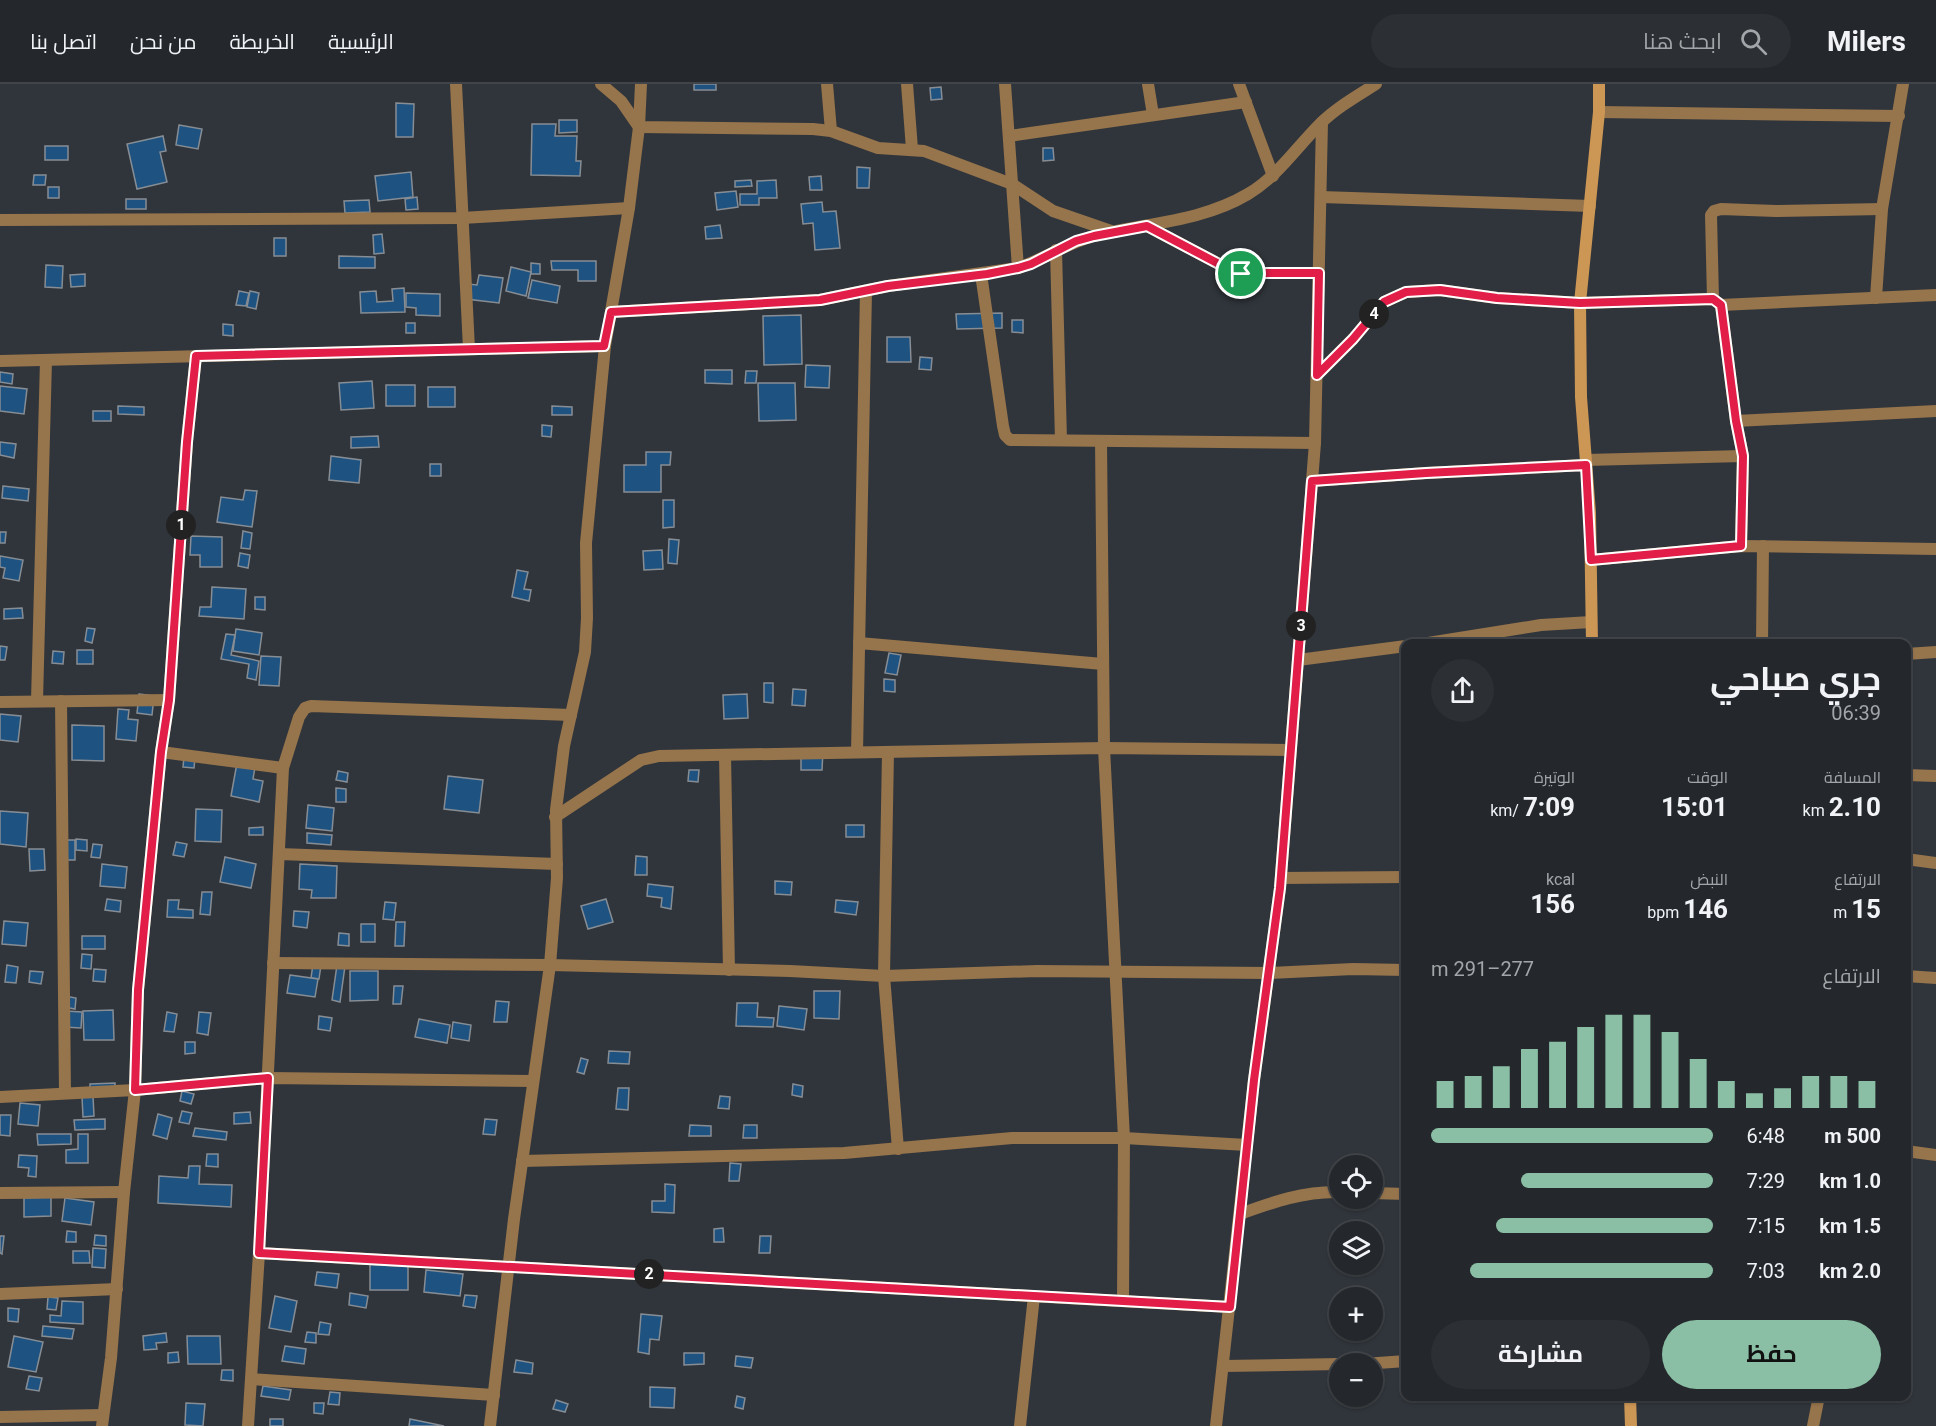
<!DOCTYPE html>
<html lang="ar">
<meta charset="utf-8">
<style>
body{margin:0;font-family:Roboto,Cairo,sans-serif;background:#2c3034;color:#f1f3f6;direction:rtl;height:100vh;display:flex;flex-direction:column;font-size:22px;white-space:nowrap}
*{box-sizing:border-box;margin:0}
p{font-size:20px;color:#a3a6a9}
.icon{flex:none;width:33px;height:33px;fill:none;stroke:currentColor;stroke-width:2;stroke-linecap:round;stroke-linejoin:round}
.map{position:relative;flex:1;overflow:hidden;direction:ltr}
.sheet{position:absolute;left:1401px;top:555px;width:510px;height:762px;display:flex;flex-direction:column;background:#24282c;border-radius:12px;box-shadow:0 2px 4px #0004,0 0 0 2px #414448;direction:rtl}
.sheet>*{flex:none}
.controls{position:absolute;left:1329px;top:1071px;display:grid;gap:12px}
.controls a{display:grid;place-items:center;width:54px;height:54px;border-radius:50%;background:#24282c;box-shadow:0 2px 4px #0004,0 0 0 2px #414448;font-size:30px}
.pin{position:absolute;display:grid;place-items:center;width:51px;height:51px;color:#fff;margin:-26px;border:3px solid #fff;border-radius:50%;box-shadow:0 2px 6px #0007}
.km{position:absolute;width:30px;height:30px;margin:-15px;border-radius:50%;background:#222;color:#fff;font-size:16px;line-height:30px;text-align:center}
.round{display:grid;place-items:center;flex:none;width:63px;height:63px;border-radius:32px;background:#2c3034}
.overview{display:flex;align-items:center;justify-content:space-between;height:102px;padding:0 30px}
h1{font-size:33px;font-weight:700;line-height:45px}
.stats{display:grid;grid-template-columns:repeat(3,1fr);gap:9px;height:102px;padding:6px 30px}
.stats div{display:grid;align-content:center}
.stats b{font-size:26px;font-weight:700}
.stats small{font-size:16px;font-weight:400}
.stats p{font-size:16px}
.chart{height:168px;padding:12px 30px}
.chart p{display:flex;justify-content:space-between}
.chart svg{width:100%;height:108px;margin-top:6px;stroke:#8abfa5;stroke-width:6}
.button{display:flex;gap:12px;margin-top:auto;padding:12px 30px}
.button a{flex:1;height:69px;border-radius:36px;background:#8abfa5;color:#111;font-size:24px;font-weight:700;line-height:69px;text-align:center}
.button a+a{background:#2c3034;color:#f1f3f6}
ul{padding:0 30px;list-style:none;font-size:20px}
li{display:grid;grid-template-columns:96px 72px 1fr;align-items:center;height:45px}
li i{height:15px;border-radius:8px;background:#8abfa5}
header{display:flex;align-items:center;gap:36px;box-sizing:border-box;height:84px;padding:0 30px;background:#24282c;border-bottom:2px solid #414448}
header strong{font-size:28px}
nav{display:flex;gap:33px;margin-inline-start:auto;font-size:21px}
.search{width:420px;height:54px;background:#2c3034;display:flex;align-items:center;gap:15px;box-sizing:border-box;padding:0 21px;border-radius:33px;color:#a3a6a9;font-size:22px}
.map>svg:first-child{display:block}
.building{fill:#1e5280;stroke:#868d94;stroke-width:1.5}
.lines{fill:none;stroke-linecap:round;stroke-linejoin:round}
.street{stroke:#96744c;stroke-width:12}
.secondary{stroke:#cc9655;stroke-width:12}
.route-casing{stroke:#fff;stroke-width:12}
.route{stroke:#e11d48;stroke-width:8}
</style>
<header>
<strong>Milers</strong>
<div class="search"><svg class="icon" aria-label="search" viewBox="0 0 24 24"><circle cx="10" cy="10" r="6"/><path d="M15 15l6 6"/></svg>ابحث هنا</div>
<nav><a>الرئيسية</a><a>الخريطة</a><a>من نحن</a><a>اتصل بنا</a></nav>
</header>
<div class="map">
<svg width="1936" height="1342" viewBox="0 0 1936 1342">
<rect width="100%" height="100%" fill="#30353b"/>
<g class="building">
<rect x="694" y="0" width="22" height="6"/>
<path d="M941,3L942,15L931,16L930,4Z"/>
<path d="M396,19L414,20L413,53H396Z"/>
<path d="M559,36H577V48L559,49Z"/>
<path d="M532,40H556L555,52H577L576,77H581L580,92L531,91Z"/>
<path d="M179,41L202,45L198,65L176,61Z"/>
<path d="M163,52L166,67L160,68L167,98L137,105L127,60Z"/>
<rect x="45" y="62" width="23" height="14"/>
<path d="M1043,64H1053L1054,76L1043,77Z"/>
<path d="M857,83L870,84L869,104H857Z"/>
<path d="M411,88L413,113L378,117L375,92Z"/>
<path d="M34,91H46L45,101H33Z"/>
<path d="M821,92L822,106H810L809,93Z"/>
<path d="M751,96L752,102L735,103V97Z"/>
<path d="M776,96L777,114H759V121H740V110H757V97Z"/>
<rect x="48" y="103" width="11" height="11"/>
<path d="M736,107L738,123L717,126L715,109Z"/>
<path d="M417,113L418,125L406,126L405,115Z"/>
<rect x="126" y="115" width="20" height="10"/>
<path d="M369,116L370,128L345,129L344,117Z"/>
<path d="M822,118L823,128L836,127L840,164L815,166L813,139L803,140L801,120Z"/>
<path d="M720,141L722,154L706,155L705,143Z"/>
<path d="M382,150L384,169L374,170L373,151Z"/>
<rect x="274" y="154" width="12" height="18"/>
<path d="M339,172L375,173V184H339Z"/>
<path d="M551,177H596V197H578V186H552Z"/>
<path d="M531,179L540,180V190H531Z"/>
<path d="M46,181L63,182L62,204L45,203Z"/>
<path d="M511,183L531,188L526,212L506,207Z"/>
<path d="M85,190V202L71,203L70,191Z"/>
<path d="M479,191L503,194L499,219L466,215L468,200L477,201Z"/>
<path d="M532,196L560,202L557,219L528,214Z"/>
<path d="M404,204L405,228L361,229L360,208L376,207L377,218L393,217L392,205Z"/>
<path d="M239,207L249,209L246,222L236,221Z"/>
<path d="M250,207L259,209L256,225L247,223Z"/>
<path d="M406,209L440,210V232L416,231V224L406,223Z"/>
<path d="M1002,229V244L957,245L956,230Z"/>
<path d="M801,231L802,280L764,281L763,232Z"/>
<path d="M1012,236H1023V249L1012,248Z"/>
<rect x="406" y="239" width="9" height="10"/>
<path d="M223,240L233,241V252L223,251Z"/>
<path d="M887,253H910L911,278H887Z"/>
<path d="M920,273L932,274L931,286L919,285Z"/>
<path d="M806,281L830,282L829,304L805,303Z"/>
<path d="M705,286H732V300L705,299Z"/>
<path d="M746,287H757L756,299H745Z"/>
<path d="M0,288L13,290L12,300L0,298Z"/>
<path d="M372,297L374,324L341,326L339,299Z"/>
<path d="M758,299H795L796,336L759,337Z"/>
<rect x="386" y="301" width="29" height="21"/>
<path d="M0,302L27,305L24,330L0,327Z"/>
<rect x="428" y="303" width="27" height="20"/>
<path d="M118,322L144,323V331L118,330Z"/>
<path d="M552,322L572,323V331H552Z"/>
<rect x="93" y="327" width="18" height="10"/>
<path d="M542,341L552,342L551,353L542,352Z"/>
<path d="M378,352L379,363L351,364V353Z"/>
<path d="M0,358L16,360L14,374L0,371Z"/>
<path d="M646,368H671L670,381H661V408H624V381H646Z"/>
<path d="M331,372L361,376L359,399L329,396Z"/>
<rect x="430" y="380" width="11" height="12"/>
<path d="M3,402L29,405L28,417L2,414Z"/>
<path d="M245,406L257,407L252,443L217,438L221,413L243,416Z"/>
<path d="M663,416H674V443L663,444Z"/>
<path d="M243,447L252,449L250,465L241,464Z"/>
<path d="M0,448H6L5,459H0Z"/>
<path d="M191,452L222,453V483H200V471H190Z"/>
<path d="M669,455L679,456L677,480L668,479Z"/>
<path d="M662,466L663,485L644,486L643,467Z"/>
<path d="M240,469L250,471L248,484L238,482Z"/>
<path d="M0,472L23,476L19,497L3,494L5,484L0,483Z"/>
<path d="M517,486L528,488L524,505L531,506L529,517L512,513Z"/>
<path d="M212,503L246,505L244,535L199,532L200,523H211Z"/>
<path d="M255,513H265V526L255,525Z"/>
<path d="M22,524L23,534L4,535V525Z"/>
<path d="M87,544L95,545L92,559L85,557Z"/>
<path d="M236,545L262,549L259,571L233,567Z"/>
<path d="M226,550L235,551L231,571L259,577L256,596L247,594L249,580L221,575Z"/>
<path d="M0,562L7,563L5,576H0Z"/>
<rect x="77" y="566" width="16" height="14"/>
<path d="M53,567L64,568L63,580L52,579Z"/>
<path d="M889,569L901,571L897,591L885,589Z"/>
<path d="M261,572L281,573L279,602L259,601Z"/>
<path d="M884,595L895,596V608L884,607Z"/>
<path d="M764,599H773V619L764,618Z"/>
<path d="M793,605L806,606L805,622L792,621Z"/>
<path d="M139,610L154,612L152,631L137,629Z"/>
<path d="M747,610L748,634L724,635L723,611Z"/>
<path d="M118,625L129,626L128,635L138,636L136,657L116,655Z"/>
<path d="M0,630L21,632L18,658L0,656Z"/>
<path d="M72,641L104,642V677L72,676Z"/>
<path d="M801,665L823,666L822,686H801Z"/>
<path d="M184,673L195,674L194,684L183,683Z"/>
<path d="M237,679L255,683L253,695L263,697L259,718L231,712Z"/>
<path d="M689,686H699L698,698L688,697Z"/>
<path d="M338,687L348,689L347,698L336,696Z"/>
<path d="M448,692L483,696L479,729L444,725Z"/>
<path d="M336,704L346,705V718H336Z"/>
<path d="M308,721L334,724L332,747L306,744Z"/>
<path d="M196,725L222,726L221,758L195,757Z"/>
<path d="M0,727L28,729L26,763L0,760Z"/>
<rect x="846" y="741" width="18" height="12"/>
<path d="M263,743V751H249V744Z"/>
<path d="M307,749L332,751L331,761L307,759Z"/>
<path d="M76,755L87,756V767L76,766Z"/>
<path d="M64,756H75V776H63Z"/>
<path d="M176,758L187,760L184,773L173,771Z"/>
<path d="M93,760L102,761L100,774L91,773Z"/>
<path d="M29,765H44L45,786L30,787Z"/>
<path d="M636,772L647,773V791H635Z"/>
<path d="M225,773L256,780L251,804L220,798Z"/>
<path d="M102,780L127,783L125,804L100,802Z"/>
<path d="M300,780L337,782L336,814H311L312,806L299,805Z"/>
<path d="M775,797L792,798L791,811L775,810Z"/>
<path d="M648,800L673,803L671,825L661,823L662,814L647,812Z"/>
<path d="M202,808H212L210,831L200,830Z"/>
<path d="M107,815L121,817L120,828L105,826Z"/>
<path d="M606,815L613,838L588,845L581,822Z"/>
<path d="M168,816H179L178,825L193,826V834L167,833Z"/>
<path d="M836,816L858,818L856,831L835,828Z"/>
<path d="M385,818L396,819L394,836L383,835Z"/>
<path d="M294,827L309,828L307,844L293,842Z"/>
<path d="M4,837L28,839L26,862L2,860Z"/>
<path d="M396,838H405L404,862H395Z"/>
<rect x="361" y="840" width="14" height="18"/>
<path d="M339,849L349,850V862L338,861Z"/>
<rect x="82" y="852" width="23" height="13"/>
<path d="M82,870L92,871L91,885L81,884Z"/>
<path d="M313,880L321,881L319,895L311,894Z"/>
<path d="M7,881L18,883L16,899L5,898Z"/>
<path d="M337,881L345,882L340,918L332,916Z"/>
<path d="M94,885L106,886L105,898L93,897Z"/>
<path d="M30,887L43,888L41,900L29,898Z"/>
<path d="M350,887H378V916L350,917Z"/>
<path d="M290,891L318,895L315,913L287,909Z"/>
<path d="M394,902H403L401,920H393Z"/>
<path d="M814,907H840L839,935L814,934Z"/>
<path d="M65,912L76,914L75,925L64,923Z"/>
<path d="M496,917L509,918L507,938H494Z"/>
<path d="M737,919H758L757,933L774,934L773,943L736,942Z"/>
<path d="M779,922L807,925L804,946L777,942Z"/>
<path d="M113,926L114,956H84L83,927Z"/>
<path d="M65,927L82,928L81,944L64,943Z"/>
<path d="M167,928L177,930L174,948L164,947Z"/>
<path d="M199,928L211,929L208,951L197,949Z"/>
<path d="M319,932L332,934L330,947L318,945Z"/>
<path d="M419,935L450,941L447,959L415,953Z"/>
<path d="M453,938L471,941L469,957L451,954Z"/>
<path d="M185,958H195V969L185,970Z"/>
<path d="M609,967L630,968L629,980L608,979Z"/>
<path d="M581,974L588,976L584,990L577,988Z"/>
<path d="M115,999V1011H90V1000Z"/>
<path d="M793,1000L803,1002L802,1013L792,1011Z"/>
<path d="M618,1004H629L628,1026L616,1025Z"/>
<path d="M182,1007L194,1010L191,1020L180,1017Z"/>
<path d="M93,1012L94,1032L83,1033L82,1013Z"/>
<path d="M720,1012L730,1013L729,1025L718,1024Z"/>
<path d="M20,1019L40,1021L38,1042L18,1040Z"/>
<path d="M182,1027L192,1029L189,1040L179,1038Z"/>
<path d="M250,1028L251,1039L234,1040V1029Z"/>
<path d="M158,1030L172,1034L167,1055L153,1051Z"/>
<path d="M0,1031H11L10,1052L0,1051Z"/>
<path d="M105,1035V1045L75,1046L74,1036Z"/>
<path d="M485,1035L497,1036L495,1051L483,1050Z"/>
<path d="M690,1041L711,1042V1052H689Z"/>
<path d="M744,1041H757V1054H743Z"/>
<path d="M195,1044L227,1048L226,1056L193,1052Z"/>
<path d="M37,1050H71V1060L38,1061Z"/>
<path d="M78,1050H88V1079H66V1066L78,1065Z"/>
<path d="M207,1070H218V1083L206,1082Z"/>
<path d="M19,1071L37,1072L36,1093L28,1092L29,1084L18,1083Z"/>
<path d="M730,1079L741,1080L739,1097H729Z"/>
<path d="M189,1082H200L199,1100L232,1101L231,1123L158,1119L159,1092L188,1094Z"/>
<path d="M665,1100L675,1101L674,1129L652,1128V1117H665Z"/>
<path d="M51,1113V1132L24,1133V1114Z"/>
<path d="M65,1114L94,1118L91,1141L62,1137Z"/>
<path d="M723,1144L724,1158H714V1145Z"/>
<path d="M67,1147L76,1148V1158H66Z"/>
<path d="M95,1151L106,1152V1162L94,1161Z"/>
<path d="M0,1152H4L2,1170L0,1169Z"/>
<path d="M760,1152H771L770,1169H759Z"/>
<path d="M93,1164L106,1165L105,1184L92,1183Z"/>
<path d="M73,1167H89L90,1179H73Z"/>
<rect x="370" y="1180" width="38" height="26"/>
<path d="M426,1186L463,1190L460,1212L424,1208Z"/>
<path d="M317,1188L339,1190L337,1204L315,1201Z"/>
<path d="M350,1209L368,1212L366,1224L349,1221Z"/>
<path d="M465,1211L477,1212L475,1224L463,1222Z"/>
<path d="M275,1212L297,1217L291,1248L269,1244Z"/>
<path d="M48,1213L58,1214L56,1226L47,1225Z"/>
<path d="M62,1217L83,1218V1240L50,1238V1231L61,1232Z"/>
<path d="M8,1224L19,1225L18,1238L8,1237Z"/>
<path d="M641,1230L662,1232L659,1256L650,1255L649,1270L638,1268Z"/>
<path d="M320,1238L331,1240L329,1251L318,1250Z"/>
<path d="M43,1242L74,1245L72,1255L42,1252Z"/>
<path d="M307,1248L316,1249V1259L305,1258Z"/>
<path d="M166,1249L167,1258L156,1259L157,1265L144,1266L143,1252Z"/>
<path d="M14,1252L43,1258L36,1288L8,1283Z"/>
<path d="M187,1252H220L221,1280H188Z"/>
<path d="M285,1262L306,1265L304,1280L282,1277Z"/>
<path d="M178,1268L179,1278L168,1279V1269Z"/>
<path d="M684,1269H704V1280L684,1281Z"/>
<path d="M736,1272L753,1274L751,1284L735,1282Z"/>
<path d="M516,1276L533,1279L532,1290L514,1288Z"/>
<path d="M222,1286H233V1297L221,1296Z"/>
<path d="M29,1292L42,1294L39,1307L26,1305Z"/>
<path d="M263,1302L291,1306L289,1316L261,1312Z"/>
<path d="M650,1303L675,1304L674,1324L650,1323Z"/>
<path d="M330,1308L340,1309L339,1321L328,1320Z"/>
<path d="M737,1312L745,1314L743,1325L735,1323Z"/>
<path d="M556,1316L568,1320L565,1328L553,1325Z"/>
<path d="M186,1319L205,1320L203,1342L185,1341Z"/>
<path d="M314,1319H324L323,1330L314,1329Z"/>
<rect x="270" y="1335" width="13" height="7"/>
<path d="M410,1335L444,1342H409Z"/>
</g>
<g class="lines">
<g class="street">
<path d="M456,0L469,265"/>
<path d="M601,0L621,17L639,43L813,45L831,47L878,64L924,67L1012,100L1053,127L1111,147"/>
<path d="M827,0L831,47"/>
<path d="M907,0L912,65"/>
<path d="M1005,0L1018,184"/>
<path d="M1148,0L1153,31"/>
<path d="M1239,0L1273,92"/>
<path d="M1599,28L1899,32"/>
<path d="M1009,52L1246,18"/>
<path d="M1321,113L1590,122"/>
<path d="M0,136L462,134L629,124"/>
<path d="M1147,142L1236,189H1319"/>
<path d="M1056,166L1061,356"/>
<path d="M981,190L1003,342L1005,351L1010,356L1315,359"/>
<path d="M1876,214L1882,125L1903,0"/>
<path d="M1713,215L1711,131L1714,127L1721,125L1776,127L1882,125"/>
<path d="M1721,221L1736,337L1743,372L1741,462"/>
<path d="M611,228L820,216L888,202L1018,184C1044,175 1067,159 1094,152C1145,139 1201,138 1248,110C1277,93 1296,64 1320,40C1336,24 1357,12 1376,0"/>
<path d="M0,277L605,262"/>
<path d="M1317,291L1353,255L1384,218L1406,208L1439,206L1497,214L1580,219L1713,215L1721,221L1936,211"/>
<path d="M1736,337L1936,327"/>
<path d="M1101,357L1104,664L1124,1054L1123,1217"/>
<path d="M1586,376L1743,372"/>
<path d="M1312,397L1426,389L1586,381"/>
<path d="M1591,476L1741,462L1936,465"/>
<path d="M859,559L1103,580"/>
<path d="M1422,560L1541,541L1591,538"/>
<path d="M1762,560L1763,462"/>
<path d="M1906,570L1936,568"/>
<path d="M1298,576L1406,562"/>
<path d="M37,617L46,276"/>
<path d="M61,617L65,1009"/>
<path d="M0,618L169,616"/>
<path d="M161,668L283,684"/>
<path d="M857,668L866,207"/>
<path d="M888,668L884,892L898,1065"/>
<path d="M725,671L729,886"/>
<path d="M1906,691L1936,692"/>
<path d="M555,733L641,676L659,672L1104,664L1291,666"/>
<path d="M279,770L557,780"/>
<path d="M1906,775L1936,779"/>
<path d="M1281,794L1406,793"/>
<path d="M273,879L550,881L790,887L884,892L1037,887L1269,889L1353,885L1406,886"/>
<path d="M1906,892L1936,894"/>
<path d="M0,1013L135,1006L268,994L533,997"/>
<path d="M1906,1067L1936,1071"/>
<path d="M522,1077L844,1069L1012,1054H1124L1247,1061"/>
<path d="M0,1109L124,1108"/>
<path d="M1372,1109L1406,1110"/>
<path d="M1240,1130C1273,1118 1304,1107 1340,1108"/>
<path d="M259,1169L1229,1223"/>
<path d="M0,1210L117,1205"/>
<path d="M1364,1280L1406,1277"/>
<path d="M1223,1282L1340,1280"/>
<path d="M251,1295L494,1311"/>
<path d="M0,1333L103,1331"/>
<path d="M102,1342L111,1274L124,1108L135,1006L138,906L161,668L169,616L187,358L196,272"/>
<path d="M248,1342L259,1169L283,684L299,633L305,624L311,622L571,631"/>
<path d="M490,1342L514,1135L550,881L557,794L556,726L564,662L585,568L587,534L586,459L605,262L629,124L639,43L641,0"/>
<path d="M1020,1342L1034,1212"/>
<path d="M1216,1342L1254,996L1280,804L1315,359L1322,38"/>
<path d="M1813,1342L1819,1312"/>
</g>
<g class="secondary">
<path d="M1592,560L1590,429L1581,313L1580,219L1599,28V0"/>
<path d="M1630,1312L1631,1342"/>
</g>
</g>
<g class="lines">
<g class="route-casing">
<path id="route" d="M1147,142L1236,189H1319L1317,291L1353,255L1384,218L1406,208L1440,206L1497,214L1580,219L1713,215L1721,221L1736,337L1743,372L1741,462L1591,476L1586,381L1426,389L1312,397L1280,804L1254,996L1230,1223L259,1169L268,994L135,1006L138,906L161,668L169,616L187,358L196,272L604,262L611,228L820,216L888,202L987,190L1018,184L1031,180L1076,157L1094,152Z"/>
</g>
<use href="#route" class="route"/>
</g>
</svg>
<div class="controls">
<a><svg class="icon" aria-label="locate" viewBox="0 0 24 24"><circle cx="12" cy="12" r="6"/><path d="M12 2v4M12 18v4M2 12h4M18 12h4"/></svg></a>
<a><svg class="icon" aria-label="layers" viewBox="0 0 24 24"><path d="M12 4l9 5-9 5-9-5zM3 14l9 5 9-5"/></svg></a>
<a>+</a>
<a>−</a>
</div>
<div class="pin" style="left:1241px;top:190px;background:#1e9e55"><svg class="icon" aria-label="arrive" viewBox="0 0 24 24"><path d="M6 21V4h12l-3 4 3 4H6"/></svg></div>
<b class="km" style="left:181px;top:441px">1</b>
<b class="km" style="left:649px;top:1190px">2</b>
<b class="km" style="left:1301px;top:542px">3</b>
<b class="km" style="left:1374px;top:230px">4</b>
<section class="sheet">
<div class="overview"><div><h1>جري صباحي</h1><p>06:39</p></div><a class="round"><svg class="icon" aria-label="share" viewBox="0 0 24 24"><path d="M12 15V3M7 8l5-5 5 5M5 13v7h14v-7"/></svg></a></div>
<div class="stats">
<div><p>المسافة</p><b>2.10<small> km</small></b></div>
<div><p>الوقت</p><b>15:01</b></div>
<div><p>الوتيرة</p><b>7:09<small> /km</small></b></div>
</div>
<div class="stats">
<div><p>الارتفاع</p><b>15<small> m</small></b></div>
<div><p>النبض</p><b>146<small> bpm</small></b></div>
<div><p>kcal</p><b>156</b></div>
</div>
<div class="chart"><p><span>الارتفاع</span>277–291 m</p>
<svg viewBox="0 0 160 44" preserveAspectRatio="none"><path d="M5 44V33M15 44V31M25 44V27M35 44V20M45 44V17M55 44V11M65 44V6M75 44V6M85 44V13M95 44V24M105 44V33M115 44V38M125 44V36M135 44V31M145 44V31M155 44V33"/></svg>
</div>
<ul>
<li><b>500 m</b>6:48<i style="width:100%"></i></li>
<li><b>1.0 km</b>7:29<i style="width:68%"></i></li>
<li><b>1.5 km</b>7:15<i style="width:77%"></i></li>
<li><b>2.0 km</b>7:03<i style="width:86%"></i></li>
</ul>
<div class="button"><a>حفظ</a><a>مشاركة</a></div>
</section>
</div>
